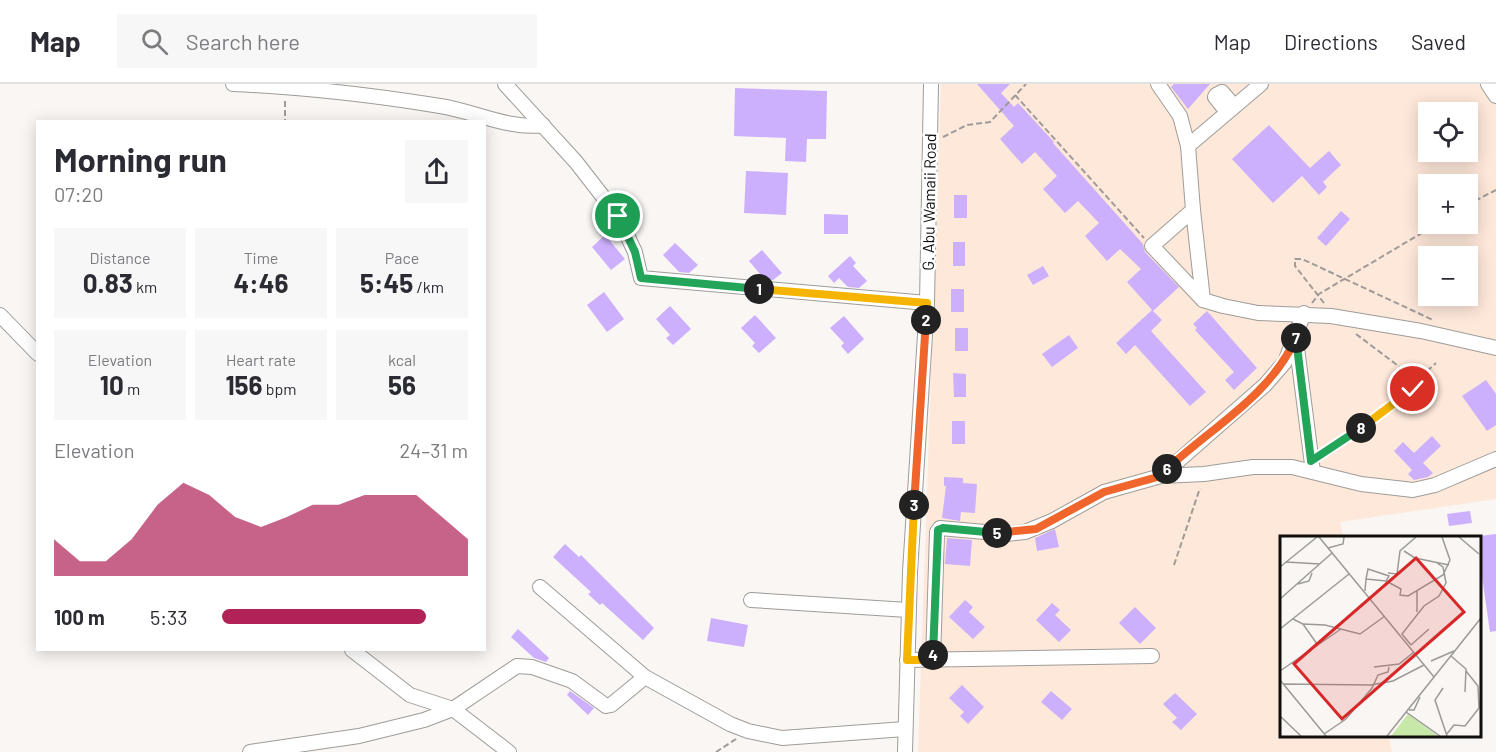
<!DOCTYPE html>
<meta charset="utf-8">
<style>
body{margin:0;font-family:Barlow,sans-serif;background:#f7f7f7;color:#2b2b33;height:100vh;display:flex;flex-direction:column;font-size:22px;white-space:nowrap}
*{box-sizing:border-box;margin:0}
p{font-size:20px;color:#7c7c81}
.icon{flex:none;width:33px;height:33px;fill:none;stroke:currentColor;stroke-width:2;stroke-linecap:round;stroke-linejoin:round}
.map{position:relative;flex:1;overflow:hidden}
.side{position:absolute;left:36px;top:36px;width:450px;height:531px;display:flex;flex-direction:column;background:#fff;border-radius:0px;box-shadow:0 3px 15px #0003}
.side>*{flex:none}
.controls{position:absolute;left:1418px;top:18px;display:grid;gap:12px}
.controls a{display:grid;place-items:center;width:60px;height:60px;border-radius:0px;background:#fff;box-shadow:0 3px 15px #0003;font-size:30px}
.pin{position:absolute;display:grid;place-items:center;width:51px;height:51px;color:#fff;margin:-26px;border:3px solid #fff;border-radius:50%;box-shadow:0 2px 6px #0007}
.km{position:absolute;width:30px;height:30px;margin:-15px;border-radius:50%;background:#222;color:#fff;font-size:16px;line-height:30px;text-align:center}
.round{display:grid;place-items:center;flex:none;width:63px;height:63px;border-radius:0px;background:#f7f7f7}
.head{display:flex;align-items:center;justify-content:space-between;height:102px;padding:0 18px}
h1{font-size:33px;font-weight:700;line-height:45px}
.figures{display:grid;grid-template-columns:repeat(3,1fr);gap:9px;height:102px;padding:6px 18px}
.figures div{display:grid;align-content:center;border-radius:0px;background:#f7f7f7;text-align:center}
.figures b{font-size:26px;font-weight:700}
.figures small{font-size:16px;font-weight:400}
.figures p{font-size:16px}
.chart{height:168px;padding:12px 18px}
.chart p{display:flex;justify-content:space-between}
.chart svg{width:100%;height:108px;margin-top:6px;fill:#b02258;opacity:.7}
ul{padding:0 18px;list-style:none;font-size:20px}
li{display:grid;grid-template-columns:96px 72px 1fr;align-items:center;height:45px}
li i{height:15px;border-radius:8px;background:#b02258}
header{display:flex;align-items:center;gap:36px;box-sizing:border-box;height:84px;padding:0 30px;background:#fff;border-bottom:2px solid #e1e1e2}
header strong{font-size:28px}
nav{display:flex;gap:33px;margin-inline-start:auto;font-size:21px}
.search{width:420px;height:54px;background:#f7f7f7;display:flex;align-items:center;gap:15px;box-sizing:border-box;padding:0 21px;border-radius:0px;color:#7c7c81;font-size:22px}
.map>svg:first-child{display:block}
.education{fill:#fee8da;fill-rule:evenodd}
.building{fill:#cdb0fd}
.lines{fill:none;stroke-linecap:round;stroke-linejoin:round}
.minor-casing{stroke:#9e9c98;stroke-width:16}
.path{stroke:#9e9b99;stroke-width:2;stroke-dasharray:6 3;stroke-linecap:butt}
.minor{stroke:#fff;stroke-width:14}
.split-1-casing{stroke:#fff;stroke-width:12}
.split-2-casing{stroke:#fff;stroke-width:12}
.split-3-casing{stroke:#fff;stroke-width:12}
.split-4-casing{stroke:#fff;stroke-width:12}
.split-5-casing{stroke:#fff;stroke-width:12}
.split-6-casing{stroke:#fff;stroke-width:12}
.split-7-casing{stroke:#fff;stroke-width:12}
.split-8-casing{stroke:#fff;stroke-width:12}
.split-9-casing{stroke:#fff;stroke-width:12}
.split-1{stroke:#22a559;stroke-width:8}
.split-2{stroke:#f5b400;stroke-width:8}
.split-3{stroke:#f0652b;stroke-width:8}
.split-4{stroke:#f5b400;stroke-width:8}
.split-5{stroke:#22a559;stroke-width:8}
.split-6{stroke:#f0652b;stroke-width:8}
.split-7{stroke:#f0652b;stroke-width:8}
.split-8{stroke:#22a559;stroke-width:8}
.split-9{stroke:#f5b400;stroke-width:8}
.labels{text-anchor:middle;stroke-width:5;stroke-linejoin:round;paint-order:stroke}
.street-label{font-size:16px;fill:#100f0e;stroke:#fff}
.inset-road{fill:none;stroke:#9c9a97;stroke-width:1.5}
.view{fill:#d62828;fill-opacity:0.15;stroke:#d62828;stroke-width:3}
.inset-edge{fill:none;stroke:#100f0e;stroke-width:3}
</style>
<header>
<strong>Map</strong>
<div class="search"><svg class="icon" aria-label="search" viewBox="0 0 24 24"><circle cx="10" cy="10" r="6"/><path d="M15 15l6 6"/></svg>Search here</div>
<nav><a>Map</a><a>Directions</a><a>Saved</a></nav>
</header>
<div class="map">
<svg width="1496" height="668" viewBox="0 0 1496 668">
<rect width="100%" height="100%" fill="#f9f6f3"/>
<path class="education" d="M941,0H1496V415L1340,438L1343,453L1282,454V652H1389L1392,668H918ZM1428,28H1467V68H1428ZM1428,100H1467V140H1428ZM1428,172H1467V212H1428Z"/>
<g class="building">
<path d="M977,0H1010L1001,9L1014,23L1018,19L1054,58L1053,59L1143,160L1145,168L1179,203L1153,227L1162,236L1151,247L1206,308L1190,322L1135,261L1126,270L1116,259L1152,226L1127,198L1141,185L1120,165L1107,177L1085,152L1099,139L1078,117L1065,129L1043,105L1057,92L1035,68L1022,80L1000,55L1014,42Z"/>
<path d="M1174,0H1210L1188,25L1171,3Z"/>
<path d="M735,4L827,7L826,55H807L806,78L785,77L786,54L734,52Z"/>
<path d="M1269,41L1310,84L1329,67L1341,81L1323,98L1327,103L1319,111L1302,92L1273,119L1232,75Z"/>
<path d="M746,87L788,89L786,131L744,129Z"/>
<rect x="954" y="111" width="13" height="23"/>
<path d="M1341,127L1350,135L1326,162L1317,154Z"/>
<path d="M824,130L848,131V150H824Z"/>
<path d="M605,151L625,175L611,186L592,163Z"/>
<rect x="953" y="158" width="12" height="24"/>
<path d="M675,159L698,181L689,189L679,188L663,171Z"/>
<path d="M762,166L782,189L773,196H765L749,177Z"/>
<path d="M850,172L856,179L853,182L867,197L859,204L848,203L839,194L834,199L828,192Z"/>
<path d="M1043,182L1049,192L1033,201L1027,191Z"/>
<rect x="951" y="205" width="13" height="23"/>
<path d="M604,208L624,235L607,248L587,221Z"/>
<path d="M670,222L691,245L673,261L666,254L670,251L656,235Z"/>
<path d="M1207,227L1257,284L1234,306L1225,296L1234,288L1195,246L1197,244L1193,240Z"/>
<path d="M755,231L776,254L759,269L752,262L755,259L741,244Z"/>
<path d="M844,232L864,255L848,270L841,262L844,259L830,244Z"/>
<rect x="955" y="244" width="13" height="23"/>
<path d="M1069,251L1078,264L1052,283L1042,270Z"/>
<path d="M953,289L966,290V313H954Z"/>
<path d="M1486,296L1496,310V341L1487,347L1462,312Z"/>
<rect x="952" y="337" width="13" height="23"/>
<path d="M1432,352L1441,362L1423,379L1433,389L1428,393L1414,396L1408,390L1412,386L1394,367L1403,358L1414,369Z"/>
<path d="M944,393L963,394V399L977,400L975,429L961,428L960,437L942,434L946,402H944Z"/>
<path d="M1470,427L1472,439L1449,442L1447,430Z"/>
<path d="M1055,445L1059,463L1037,467L1035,454Z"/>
<path d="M1496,450V547L1490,548L1479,472V452Z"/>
<path d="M947,454L972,456L970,482L945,480Z"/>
<path d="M565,460L579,473L581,471L654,544L643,556L602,519L600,521L588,510L591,508L553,473Z"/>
<path d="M965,516L973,523L969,528L985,543L973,555L949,533Z"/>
<path d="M1052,519L1060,526L1055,531L1071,546L1059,558L1036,536Z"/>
<path d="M1135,523L1156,544L1140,560L1119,539Z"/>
<path d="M711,534L748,541L744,563L707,557Z"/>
<path d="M518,545L549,574L546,578L534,574L511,553Z"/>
<path d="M962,601L984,623L968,640L960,632L964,628L949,614Z"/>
<path d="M570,607L594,624L588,631L567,611Z"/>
<path d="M1051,607L1072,625L1062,636L1041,618Z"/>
<path d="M1175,609L1197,630L1181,646L1172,638L1177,634L1163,620Z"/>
</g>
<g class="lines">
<g class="minor-casing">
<g id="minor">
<path d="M233,0C302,3 372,11 440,22C474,27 509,46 543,41"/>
<path d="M505,0L576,78L618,132L635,168L641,194L927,219"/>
<path d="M1158,0L1180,32L1188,62L1193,126L1152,162L1203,216L1223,222L1258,229L1331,232L1421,247L1496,264"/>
<path d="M1488,0L1496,12"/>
<path d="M1227,28L1215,13L1216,11L1222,8L1234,22"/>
<path d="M1188,62L1261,0"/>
<path d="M1193,126L1203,216"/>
<path d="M0,231L38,270"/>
<path d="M1296,256L1313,388"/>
<path d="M1161,392L1265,301L1285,278L1304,229"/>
<path d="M540,503L645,593L730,640L748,647L782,654L905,645"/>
<path d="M751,516L908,526"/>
<path d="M352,566L410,611L453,625L509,668"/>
<path d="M907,576L1152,572"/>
<path d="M933,576L937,448L940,444L1007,450L1025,448L1052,437L1104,408L1161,392L1204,390L1253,383H1292L1361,400L1413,406L1435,401L1496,375"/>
<path d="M250,668L359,652L424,636L453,625L517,582L532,583L572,597L606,622L611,621L645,593"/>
<path d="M905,668L910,488L927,219L931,0"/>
</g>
</g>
<g class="path">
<path d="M1015,11L1144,154"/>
<path d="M285,17V38"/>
<path d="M943,53L967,41L990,38L1026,0"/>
<path d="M1467,121L1496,106"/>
<path d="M1312,219L1319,210L1437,140"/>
<path d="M1324,219L1295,182V175H1302L1433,236"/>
<path d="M1356,250L1417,296L1436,279"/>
<path d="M1323,369L1408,311L1417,296"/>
<path d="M1174,481L1200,404"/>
<path d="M716,668L736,655"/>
</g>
<use href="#minor" class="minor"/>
</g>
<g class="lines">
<g class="split-1-casing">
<path id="split-1" d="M618,132L635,168L641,194L759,205"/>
</g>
<g class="split-2-casing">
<path id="split-2" d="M759,205L927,219L926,236"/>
</g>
<g class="split-3-casing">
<path id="split-3" d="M914,421L926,236"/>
</g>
<g class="split-4-casing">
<path id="split-4" d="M914,421L907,576H933V571"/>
</g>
<g class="split-5-casing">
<path id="split-5" d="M933,571L938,446L943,444L997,449"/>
</g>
<g class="split-6-casing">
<path id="split-6" d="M997,449L1036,445L1104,408L1161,392L1167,385"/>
</g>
<g class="split-7-casing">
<path id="split-7" d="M1167,385C1212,343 1270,312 1296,254"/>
</g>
<g class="split-8-casing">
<path id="split-8" d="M1296,254L1311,377L1361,344"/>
</g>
<g class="split-9-casing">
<path id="split-9" d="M1361,344L1413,305"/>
</g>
<use href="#split-1" class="split-1"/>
<use href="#split-2" class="split-2"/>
<use href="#split-3" class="split-3"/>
<use href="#split-4" class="split-4"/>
<use href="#split-5" class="split-5"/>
<use href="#split-6" class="split-6"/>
<use href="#split-7" class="split-7"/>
<use href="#split-8" class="split-8"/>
<use href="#split-9" class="split-9"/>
</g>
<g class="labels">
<g class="street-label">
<text transform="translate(929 118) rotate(-89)" y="6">G. Abu Wamaii Road</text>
</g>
</g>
<g transform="translate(1280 452)">
<rect width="201" height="201" fill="#f9f6f3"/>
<path d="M128,178L158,200H111Z" fill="#c7e8a8"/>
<path class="inset-road" d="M39,1L154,141M179,1L199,18M48,12L63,8L64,1M124,15L135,22L169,29M6,26L40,28M0,31L37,1M108,37L117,38L120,15L136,1M106,45L121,53L120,59L128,60L163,39L170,24L162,1M18,48L29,45L32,37M85,55L86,43L88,33L109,40L106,45L86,43M0,63L52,17M137,76V54M13,83L23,88L37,108M23,88L45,89L80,98L105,80M0,93L69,38M131,109L122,98L144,70L159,60L166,47L163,31L157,27M131,109L149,93M171,120L186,133L185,156M151,125L174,115M94,131L119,128L134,116M0,135L61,93M0,144L46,200M4,148L91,149L113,145L144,129M163,152L155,164L167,200M129,174H134L140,161M126,176L160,200M0,180L21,200M44,198L66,183L92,152L98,139L108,136L109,131M166,199L174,189L185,190L199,172L198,150L186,135M107,200L201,82"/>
<path class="view" d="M136,22L184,76L62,183L14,128Z"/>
<rect width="201" height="201" class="inset-edge"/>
</g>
</svg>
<div class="controls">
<a><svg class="icon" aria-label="locate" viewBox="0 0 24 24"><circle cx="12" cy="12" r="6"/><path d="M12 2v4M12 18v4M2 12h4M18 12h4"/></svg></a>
<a>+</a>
<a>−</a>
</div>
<div class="pin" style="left:618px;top:132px;background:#1e9e55"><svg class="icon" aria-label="arrive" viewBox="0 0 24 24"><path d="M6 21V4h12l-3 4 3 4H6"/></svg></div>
<div class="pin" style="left:1413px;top:305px;background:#d93025"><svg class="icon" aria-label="check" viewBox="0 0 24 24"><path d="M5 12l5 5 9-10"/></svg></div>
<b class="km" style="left:759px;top:205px">1</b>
<b class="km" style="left:926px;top:236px">2</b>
<b class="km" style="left:914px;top:421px">3</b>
<b class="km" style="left:933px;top:571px">4</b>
<b class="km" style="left:997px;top:449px">5</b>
<b class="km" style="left:1167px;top:385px">6</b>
<b class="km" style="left:1296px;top:254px">7</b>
<b class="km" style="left:1361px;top:344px">8</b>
<section class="side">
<div class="head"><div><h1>Morning run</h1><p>07:20</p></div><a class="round"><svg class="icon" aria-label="share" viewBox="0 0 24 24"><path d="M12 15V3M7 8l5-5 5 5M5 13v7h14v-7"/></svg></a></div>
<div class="figures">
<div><p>Distance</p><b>0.83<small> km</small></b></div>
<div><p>Time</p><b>4:46</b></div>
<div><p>Pace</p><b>5:45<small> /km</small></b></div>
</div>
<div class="figures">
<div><p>Elevation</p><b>10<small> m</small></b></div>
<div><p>Heart rate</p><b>156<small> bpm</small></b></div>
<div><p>kcal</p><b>56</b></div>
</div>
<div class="chart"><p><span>Elevation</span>24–31 m</p>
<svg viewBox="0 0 160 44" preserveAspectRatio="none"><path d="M0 44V29L10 38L20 38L30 29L40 15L50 6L60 11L70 20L80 24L90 20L100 15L110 15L120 11L130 11L140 11L150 20L160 29V44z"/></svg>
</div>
<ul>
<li><b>100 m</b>5:33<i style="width:83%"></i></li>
</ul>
</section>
</div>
